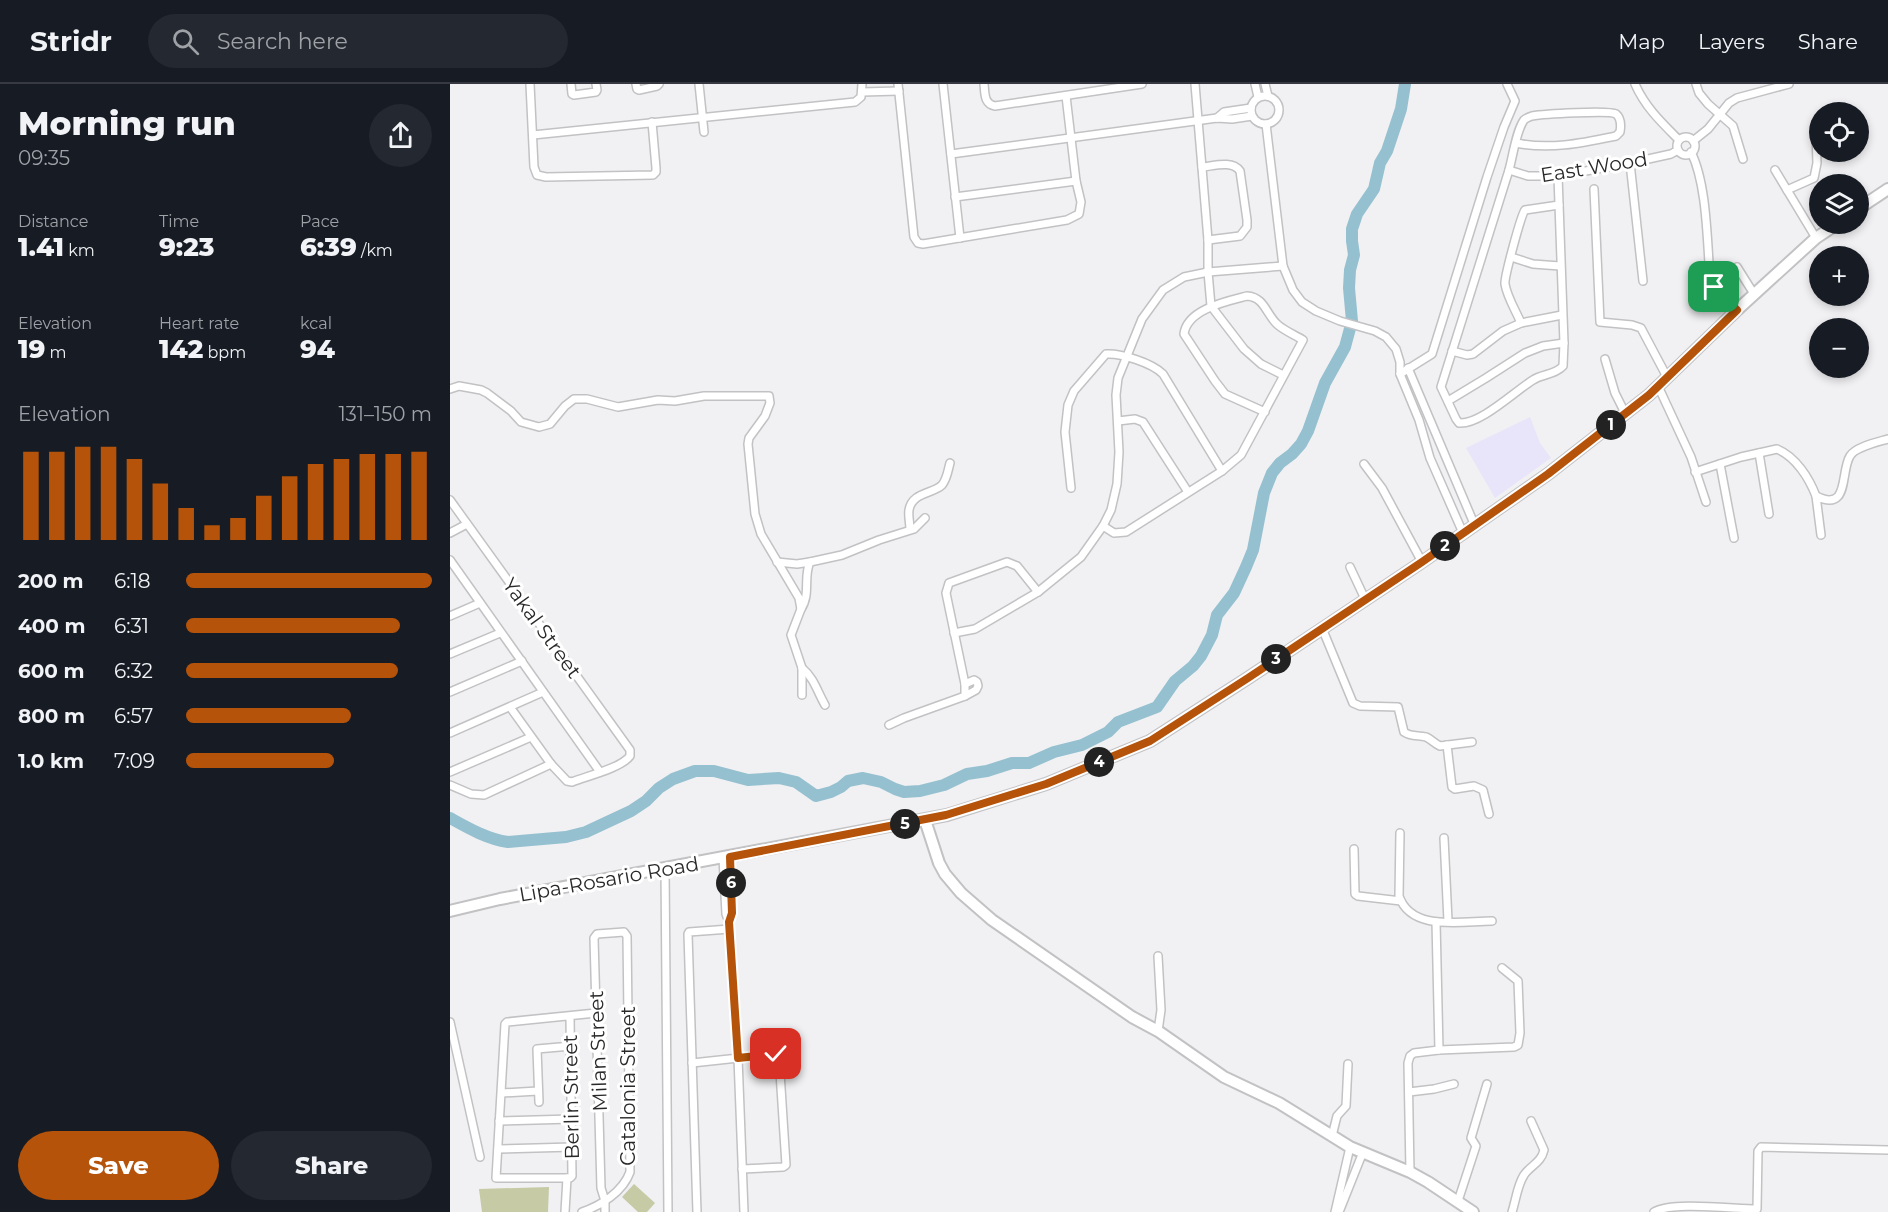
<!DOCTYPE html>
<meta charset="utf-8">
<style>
body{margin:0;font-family:Montserrat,sans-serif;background:#242831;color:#f1f3f6;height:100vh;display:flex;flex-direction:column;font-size:22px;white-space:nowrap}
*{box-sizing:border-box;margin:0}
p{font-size:20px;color:#9ea1a6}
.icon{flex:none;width:33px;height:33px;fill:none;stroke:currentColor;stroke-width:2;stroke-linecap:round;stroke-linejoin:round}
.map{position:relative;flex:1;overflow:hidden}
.panel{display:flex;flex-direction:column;background:#171b24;width:450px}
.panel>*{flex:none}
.fabs{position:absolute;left:1359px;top:18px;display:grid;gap:12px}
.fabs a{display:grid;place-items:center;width:60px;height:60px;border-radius:50%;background:#171b24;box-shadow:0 3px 9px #0003;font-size:30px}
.pin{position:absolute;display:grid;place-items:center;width:51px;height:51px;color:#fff;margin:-26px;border-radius:12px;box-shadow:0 3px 9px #0006}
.km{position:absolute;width:30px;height:30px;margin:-15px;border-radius:50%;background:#222;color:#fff;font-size:16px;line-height:30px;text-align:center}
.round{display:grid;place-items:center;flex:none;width:63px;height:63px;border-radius:32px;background:#242831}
.overview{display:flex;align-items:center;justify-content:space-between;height:102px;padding:0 18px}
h1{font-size:33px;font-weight:800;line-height:45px}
.figures{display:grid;grid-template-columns:repeat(3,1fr);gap:9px;height:102px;padding:6px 18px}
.figures div{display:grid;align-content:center}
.figures b{font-size:26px;font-weight:800}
.figures small{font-size:16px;font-weight:400}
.figures p{font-size:16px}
.chart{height:168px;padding:12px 18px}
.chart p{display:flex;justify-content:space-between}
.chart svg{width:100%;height:108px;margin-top:6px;stroke:#b45309;stroke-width:6}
.button{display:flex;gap:12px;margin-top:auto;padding:12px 18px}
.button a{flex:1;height:69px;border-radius:36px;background:#b45309;color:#fff;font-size:24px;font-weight:800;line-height:69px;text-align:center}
.button a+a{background:#242831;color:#f1f3f6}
ul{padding:0 18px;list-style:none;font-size:20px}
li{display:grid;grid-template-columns:96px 72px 1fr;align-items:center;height:45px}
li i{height:15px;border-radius:8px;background:#b45309}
header{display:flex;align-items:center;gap:36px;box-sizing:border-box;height:84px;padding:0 30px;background:#171b24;border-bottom:2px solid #363941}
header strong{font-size:28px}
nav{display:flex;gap:33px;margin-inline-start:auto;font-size:21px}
.search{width:420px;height:54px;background:#242831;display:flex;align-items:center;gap:15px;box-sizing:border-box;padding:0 21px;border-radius:33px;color:#9ea1a6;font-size:22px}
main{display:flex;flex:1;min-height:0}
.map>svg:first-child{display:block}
.education{fill:#e8e4fa}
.green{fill:#c6caa5}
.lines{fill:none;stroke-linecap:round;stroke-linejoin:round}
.river{stroke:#95c0d0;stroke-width:12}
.street-casing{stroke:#c2c2c4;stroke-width:10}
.secondary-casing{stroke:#c2c2c4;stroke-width:14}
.primary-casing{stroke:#c2c2c4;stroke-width:14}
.street{stroke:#fff;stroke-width:7}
.secondary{stroke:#fff;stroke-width:10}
.primary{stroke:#fff;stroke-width:10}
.route-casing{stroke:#fff;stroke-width:12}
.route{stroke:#b45309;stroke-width:8}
.labels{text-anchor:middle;stroke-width:6;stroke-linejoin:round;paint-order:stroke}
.street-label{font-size:20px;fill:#29292a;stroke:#fff}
</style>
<header>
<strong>Stridr</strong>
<div class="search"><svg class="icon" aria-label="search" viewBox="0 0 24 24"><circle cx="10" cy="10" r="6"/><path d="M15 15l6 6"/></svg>Search here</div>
<nav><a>Map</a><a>Layers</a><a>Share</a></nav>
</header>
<main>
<section class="panel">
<div class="overview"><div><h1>Morning run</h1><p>09:35</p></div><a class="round"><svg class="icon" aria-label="share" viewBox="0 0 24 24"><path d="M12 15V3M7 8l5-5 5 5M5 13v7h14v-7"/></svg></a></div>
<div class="figures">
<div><p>Distance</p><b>1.41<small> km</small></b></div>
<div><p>Time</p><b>9:23</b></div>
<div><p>Pace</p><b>6:39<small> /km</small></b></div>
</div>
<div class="figures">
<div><p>Elevation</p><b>19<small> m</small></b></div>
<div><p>Heart rate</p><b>142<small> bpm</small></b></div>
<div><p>kcal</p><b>94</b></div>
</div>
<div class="chart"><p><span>Elevation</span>131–150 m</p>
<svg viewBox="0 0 160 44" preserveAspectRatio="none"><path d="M5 44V8M15 44V8M25 44V6M35 44V6M45 44V11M55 44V21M65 44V31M75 44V38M85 44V35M95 44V26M105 44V18M115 44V13M125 44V11M135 44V9M145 44V9M155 44V8"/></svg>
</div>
<ul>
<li><b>200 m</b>6:18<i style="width:100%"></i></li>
<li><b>400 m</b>6:31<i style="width:87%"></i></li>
<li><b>600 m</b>6:32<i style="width:86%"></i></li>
<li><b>800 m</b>6:57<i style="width:67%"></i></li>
<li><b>1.0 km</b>7:09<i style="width:60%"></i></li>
</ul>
<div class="button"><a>Save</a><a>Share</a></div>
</section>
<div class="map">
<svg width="1438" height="1128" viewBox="0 0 1438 1128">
<rect width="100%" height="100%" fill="#f1f1f3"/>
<path class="education" d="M1080,333L1090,359L1101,374L1045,414L1016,364Z"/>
<g class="green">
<path d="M184,1100L205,1119L197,1128H188L172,1113Z"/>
<path d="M99,1103L98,1128H32L29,1105Z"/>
</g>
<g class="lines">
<path class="river" d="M0,734C18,744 37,755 58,758L116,753L136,748L181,727L196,717L209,704L223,695L245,687H264L298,696L329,694L346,698L366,712L381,708L391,703L398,697L413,694L431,698L445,705L454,708L470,707L494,701L517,690L537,687L562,679H579L604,668L632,661L658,648L668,638L707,623L725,597L743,582L751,572L762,551L767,531L784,509L796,483L803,466L814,409L822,389L830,379L842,370L851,360L858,347L875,299L895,263L902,237L899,204L900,186L904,171L902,157V145L907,130L924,105L930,79L937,67L951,25L955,0"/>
<g class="street-casing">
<g id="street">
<path d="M80,0L84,83L87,91L96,93L203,91L206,88V84L202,38"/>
<path d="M121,0L122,10L124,11L146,8L147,6L146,0"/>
<path d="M186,0L187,5L189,6L207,2L209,0"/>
<path d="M249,0L254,48"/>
<path d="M448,0L464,153L468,159L473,160L617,136L629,130L631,118L626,97L616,12"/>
<path d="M493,0L510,154"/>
<path d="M534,0C535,10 534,20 545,22L692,0"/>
<path d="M745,0L758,156V188L761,222L794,265L811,280L833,291"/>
<path d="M805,0L808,13"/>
<path d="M815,0L818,12"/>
<path d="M1185,0C1195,23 1212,39 1229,56"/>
<path d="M1246,0L1249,9L1258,20L1283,42L1293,75"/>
<path d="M412,8L449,7"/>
<circle cx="815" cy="26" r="14"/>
<path d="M767,34L774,28L801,24"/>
<path d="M816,40L833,182L843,206L852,218L866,227L890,237L925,247L936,253L946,265L950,278V290L969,336L980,374L1013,449"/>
<path d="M83,51L405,18L411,13L412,0"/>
<circle cx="1236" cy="62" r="9"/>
<path d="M1243,57L1258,45L1279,19L1287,14L1339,0"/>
<path d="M1066,59C1100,66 1132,59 1166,52L1170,48C1171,42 1171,34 1166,30C1160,26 1093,30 1082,32C1079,33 1076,34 1074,36C1066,47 1063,72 1059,86L991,303L1006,335L1009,339C1030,341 1065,307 1083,296C1092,290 1105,291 1113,282L1114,259L1108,92"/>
<path d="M1241,68C1257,100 1257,157 1260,193L1264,203L1287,226"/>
<path d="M501,70L767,34L782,35L802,32"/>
<path d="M1180,79L1193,197"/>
<path d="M752,83C764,82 782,76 790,87L797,136V143L790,152L758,156"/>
<path d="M1059,86L1078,92H1108L1180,79L1221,70L1228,66"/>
<path d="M1325,86L1366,154"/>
<path d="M1144,105L1150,238L1182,241L1191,244L1217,293"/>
<path d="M1337,106L1364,94L1367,79L1366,50"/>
<path d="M505,113L626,97"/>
<path d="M1061,173L1083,180L1110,182"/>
<path d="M1287,183L1304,210"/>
<path d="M1071,239C1066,227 1057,213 1055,200C1054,194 1071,131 1075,126L1109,121"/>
<path d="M1002,267L1017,271L1023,270L1053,247L1071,239L1112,231"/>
<path d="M1155,275L1165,309L1175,329"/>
<path d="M958,284L1025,442"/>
<path d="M950,290L982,270L1037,93L1054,43L1065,17L1057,0"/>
<path d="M1208,302L1241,373L1256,418"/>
<path d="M0,305L9,302L31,306L37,309L61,327L71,338L89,343L100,340L115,322L124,315H137L168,323L208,316L225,317L254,312H319L320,319L315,332L299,354L298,360L305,430L311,450L349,514L351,525L341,551L352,584V611"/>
<path d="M998,317L1036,294L1075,269L1093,262L1114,259"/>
<path d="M668,337L685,335L693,338L738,408"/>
<path d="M1309,369L1319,430"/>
<path d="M914,380L932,404L972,478"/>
<path d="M1270,380L1284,454"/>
<path d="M1245,388L1291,373L1327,365C1346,373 1359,394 1366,412"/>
<path d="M621,404L615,348L618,321L624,307L656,270C671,269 702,279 713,290L772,387"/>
<path d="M0,416L180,666V672C171,684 137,692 122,698L117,697L101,680L60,623"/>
<path d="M653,442L664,449L676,448L772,387L791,371L853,256C845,251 835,247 828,241C816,231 815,213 797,212C778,217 737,225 734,250L765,297L775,310L815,328"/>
<path d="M460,445C460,439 458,432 459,426C462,408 483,410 492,401C497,395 498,386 500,379"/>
<path d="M0,449L17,440"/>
<path d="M1371,451L1366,412C1400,429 1390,388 1400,372C1405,363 1428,358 1438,355"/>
<path d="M0,476L150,688"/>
<path d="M327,478L347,480L360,478"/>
<path d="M900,483L915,515"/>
<path d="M351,525C361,510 353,493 360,478L392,471L429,456L464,445L475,434"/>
<path d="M0,532L30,519"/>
<path d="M872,544L903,619L910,622L948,623L954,648C961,653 968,651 976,653C981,655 985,660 990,662L1022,658"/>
<path d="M504,549L525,545L588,508L631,473L653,442L661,426L667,400L669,368L666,311L668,294L692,235L713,206L734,193L758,188L833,182"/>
<path d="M0,570L50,549"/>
<path d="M352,584C364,594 367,607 375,621"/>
<path d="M515,600L524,596L527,598L528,602L526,606L515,612"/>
<path d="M0,608L72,577"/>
<path d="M439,641L454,634L515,612V600L496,509L499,499L557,478L567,482L588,508"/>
<path d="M0,649L93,608"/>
<path d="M997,661L1002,703L1005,705L1024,702L1033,706L1039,730"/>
<path d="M0,688L81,653"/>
<path d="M0,701L21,710L34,711L101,680"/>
<path d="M950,749L949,812C961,848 1012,837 1042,837"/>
<path d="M994,754L998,837"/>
<path d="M904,765L905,810L908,812L951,817"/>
<path d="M273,774L276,830L279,838L288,974L294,1128"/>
<path d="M215,785L218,1128"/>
<path d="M279,838L282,829L280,773"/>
<path d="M120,932L122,1092L120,1094H46L55,940L57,938L146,929"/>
<path d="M0,938L30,1073"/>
<path d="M708,947L711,926L708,872"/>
<path d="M989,966L1064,963L1068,961L1070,949L1068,897L1052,884"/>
<path d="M242,979L325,970L329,973L336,1081L333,1083L292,1085"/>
<path d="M959,1008L984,1005L1004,1000"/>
<path d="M52,1009L88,1007"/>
<path d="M89,1018L87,965L121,962"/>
<path d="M49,1037L122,1035"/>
<path d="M882,1052L887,1032L896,1022L898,980"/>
<path d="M48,1065L123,1063"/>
<path d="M960,1088L958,979L960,972L964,969L989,966L986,838"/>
<path d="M1008,1117L1026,1062L1021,1054L1037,1000"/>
<path d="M115,1128L117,1094"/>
<path d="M132,1128C150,1122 173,1108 180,1088L177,852L174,848L147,850L144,854L151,1104L155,1117V1128"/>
<path d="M247,1128L238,850L239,848L280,845"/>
<path d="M885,1128L900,1063"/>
<path d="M889,1128L913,1068"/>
<path d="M1062,1128C1066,1116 1067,1102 1074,1091C1081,1081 1091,1079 1094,1066L1081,1037"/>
<path d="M1204,1128C1222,1117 1284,1125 1307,1125L1308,1067L1311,1063L1438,1066"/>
</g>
</g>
<g class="secondary-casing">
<path id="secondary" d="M475,736L489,779L495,790L511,809L542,836L682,933L708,947L774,993L829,1019L900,1063L960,1088L978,1098L1023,1128"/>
</g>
<g class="primary-casing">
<g id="primary">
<path d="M1408,125L1438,105"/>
<path d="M0,827L50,815L497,731L596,700L700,657L798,594L972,478L1098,390L1199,311L1287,226L1366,154L1387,140"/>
</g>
</g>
<use href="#street" class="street"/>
<use href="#secondary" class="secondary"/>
<use href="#primary" class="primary"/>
</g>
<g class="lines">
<g class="route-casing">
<path id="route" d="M326,970L288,974L279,838L282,829L280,773L496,731L596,700L700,657L798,594L972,478L1098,390L1199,311L1287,226L1264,203"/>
</g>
<use href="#route" class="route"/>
</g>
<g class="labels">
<g class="street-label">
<text transform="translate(1144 83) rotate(-9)" y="7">East Wood</text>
<text transform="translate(92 544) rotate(54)" y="7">Yakal Street</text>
<text transform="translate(159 795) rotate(-10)" y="7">Lipa-Rosario Road</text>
<text transform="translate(148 967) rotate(-92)" y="7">Milan Street</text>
<text transform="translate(178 1002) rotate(-90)" y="7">Catalonia Street</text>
<text transform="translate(121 1013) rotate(-91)" y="7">Berlin Street</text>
</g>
</g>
</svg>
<div class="fabs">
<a><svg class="icon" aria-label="locate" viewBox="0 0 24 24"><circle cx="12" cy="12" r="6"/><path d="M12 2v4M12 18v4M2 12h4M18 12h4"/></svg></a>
<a><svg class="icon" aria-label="layers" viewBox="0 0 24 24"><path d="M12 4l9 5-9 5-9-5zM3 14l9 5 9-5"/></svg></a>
<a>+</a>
<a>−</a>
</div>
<div class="pin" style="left:1264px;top:203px;background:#1e9e55"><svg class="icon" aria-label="arrive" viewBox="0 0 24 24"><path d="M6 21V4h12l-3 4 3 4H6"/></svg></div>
<div class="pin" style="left:326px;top:970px;background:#d93025"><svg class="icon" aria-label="check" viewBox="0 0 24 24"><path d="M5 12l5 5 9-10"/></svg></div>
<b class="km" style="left:1161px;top:341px">1</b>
<b class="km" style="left:995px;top:462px">2</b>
<b class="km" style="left:826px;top:575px">3</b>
<b class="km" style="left:649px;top:678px">4</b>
<b class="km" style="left:455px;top:740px">5</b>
<b class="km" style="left:281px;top:799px">6</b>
</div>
</main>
